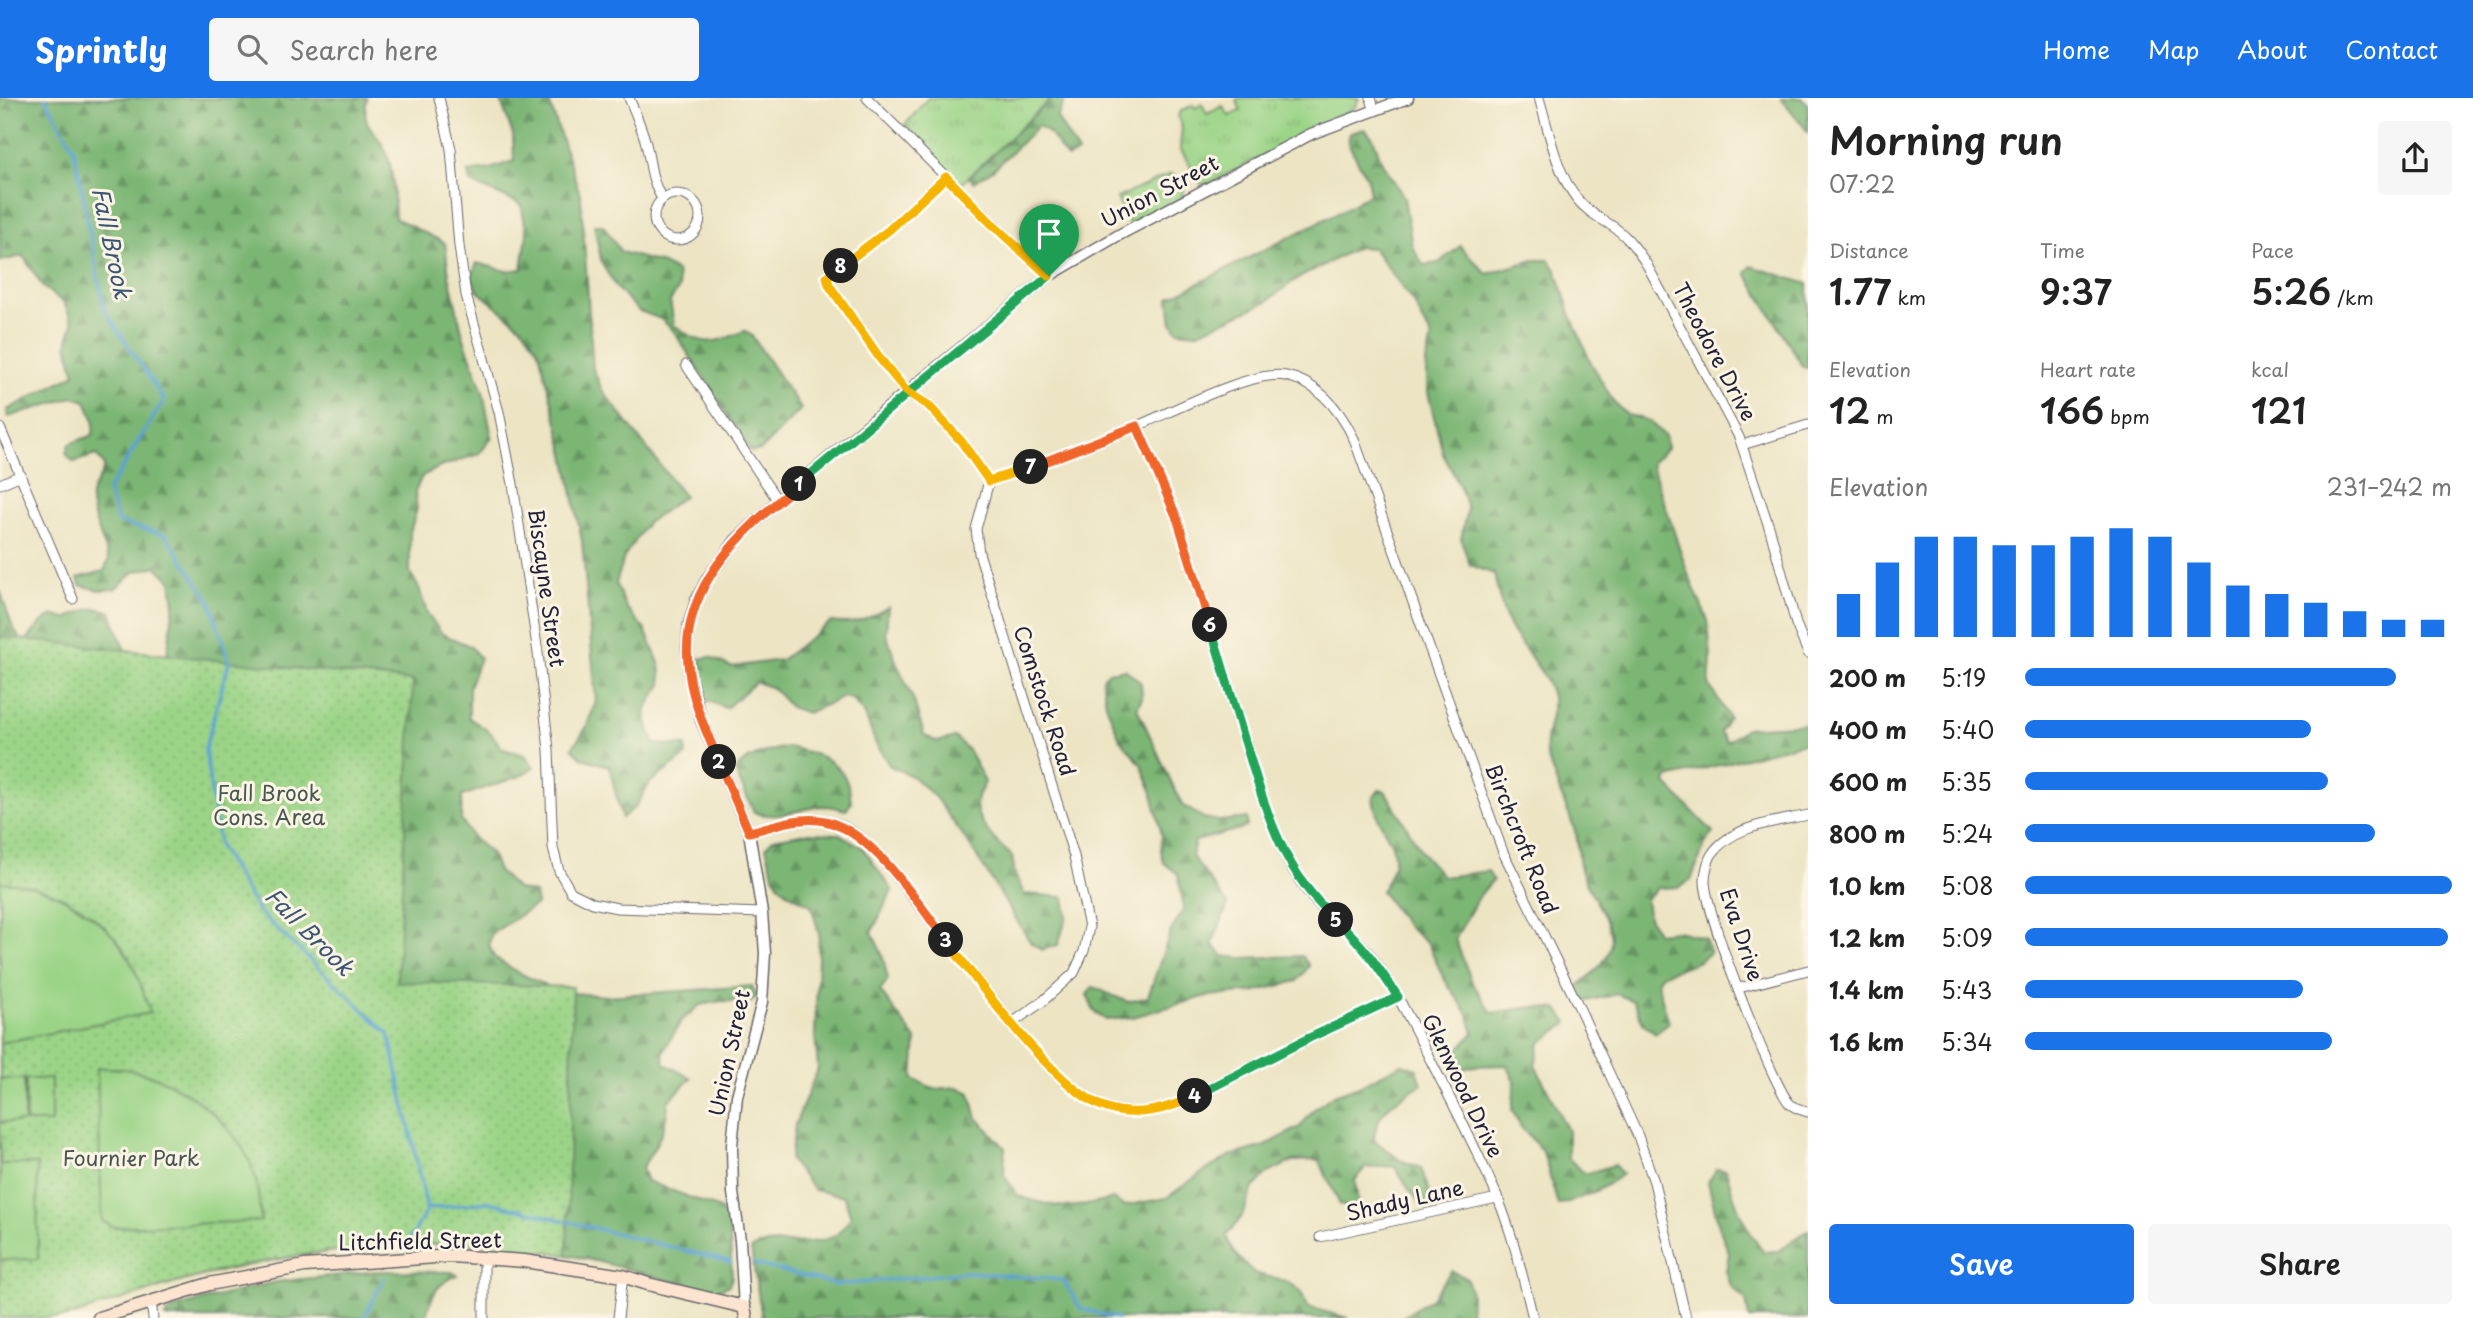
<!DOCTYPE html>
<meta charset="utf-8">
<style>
body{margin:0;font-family:"Playpen Sans",sans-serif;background:#f6f6f6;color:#222;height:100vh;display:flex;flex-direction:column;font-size:26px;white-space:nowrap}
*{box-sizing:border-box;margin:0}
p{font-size:23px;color:#767676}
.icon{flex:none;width:38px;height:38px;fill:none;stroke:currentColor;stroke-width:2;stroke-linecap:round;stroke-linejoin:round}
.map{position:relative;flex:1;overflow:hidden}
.panel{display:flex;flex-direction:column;background:#fff;width:665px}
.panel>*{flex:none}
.pin{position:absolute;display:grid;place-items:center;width:60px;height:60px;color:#fff;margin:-72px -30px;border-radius:50% 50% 50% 0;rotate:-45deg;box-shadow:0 0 7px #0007}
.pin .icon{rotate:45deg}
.km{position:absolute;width:35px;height:35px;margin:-18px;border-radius:50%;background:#222;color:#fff;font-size:19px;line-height:35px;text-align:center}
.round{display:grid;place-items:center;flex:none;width:74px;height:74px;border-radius:7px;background:#f6f6f6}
.overview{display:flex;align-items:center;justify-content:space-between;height:119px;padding:0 21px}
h1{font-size:38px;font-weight:600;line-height:52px}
.figures{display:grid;grid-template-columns:repeat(3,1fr);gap:10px;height:119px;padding:7px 21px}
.figures div{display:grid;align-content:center}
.figures b{font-size:35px;font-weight:600}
.figures small{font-size:19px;font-weight:400}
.figures p{font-size:19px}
.chart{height:196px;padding:14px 21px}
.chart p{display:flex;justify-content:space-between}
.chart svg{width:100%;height:126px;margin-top:7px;stroke:#1a73e8;stroke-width:6}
.cta{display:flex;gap:14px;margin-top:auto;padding:14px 21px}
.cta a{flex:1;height:80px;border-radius:7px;background:#1a73e8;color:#fff;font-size:28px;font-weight:600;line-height:80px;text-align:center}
.cta a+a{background:#f6f6f6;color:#222}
ul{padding:0 21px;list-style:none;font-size:23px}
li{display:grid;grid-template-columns:112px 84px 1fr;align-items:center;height:52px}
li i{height:18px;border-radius:9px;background:#1a73e8}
header{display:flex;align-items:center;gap:42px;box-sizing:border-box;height:98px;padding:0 35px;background:#1a73e8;color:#fff}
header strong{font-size:33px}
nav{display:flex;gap:38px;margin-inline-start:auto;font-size:24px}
.search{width:490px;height:63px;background:#f6f6f6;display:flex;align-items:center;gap:18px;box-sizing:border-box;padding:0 24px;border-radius:7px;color:#767676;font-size:26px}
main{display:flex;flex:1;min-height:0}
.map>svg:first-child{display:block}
.grass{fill:url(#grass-tufts);stroke:#5e7b61;stroke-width:2}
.forest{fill:url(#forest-firs);stroke:#4f6c58;stroke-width:2}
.park{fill:url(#park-dots);stroke:#5e7b61;stroke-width:2}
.pitch{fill:#9bd487;stroke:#5e7b61;stroke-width:2}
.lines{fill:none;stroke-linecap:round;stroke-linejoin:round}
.stream{stroke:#5ca3d2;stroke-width:3.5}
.minor-casing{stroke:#69666b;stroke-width:11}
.tertiary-casing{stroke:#69666b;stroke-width:13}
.secondary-casing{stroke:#69666b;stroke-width:15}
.minor{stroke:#fff;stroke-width:9}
.tertiary{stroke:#fff;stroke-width:10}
.secondary{stroke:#fde4d0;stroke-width:12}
.split-1-casing{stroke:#fff;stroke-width:14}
.split-2-casing{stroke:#fff;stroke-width:14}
.split-3-casing{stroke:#fff;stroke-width:14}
.split-4-casing{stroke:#fff;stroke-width:14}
.split-5-casing{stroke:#fff;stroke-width:14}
.split-6-casing{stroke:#fff;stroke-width:14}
.split-7-casing{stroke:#fff;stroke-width:14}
.split-8-casing{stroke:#fff;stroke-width:14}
.split-9-casing{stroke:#fff;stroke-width:14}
.split-1{stroke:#22a559;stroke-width:9}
.split-2{stroke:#f0652b;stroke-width:9}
.split-3{stroke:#f0652b;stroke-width:9}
.split-4{stroke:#f5b400;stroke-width:9}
.split-5{stroke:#22a559;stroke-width:9}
.split-6{stroke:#22a559;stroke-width:9}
.split-7{stroke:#f0652b;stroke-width:9}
.split-8{stroke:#f5b400;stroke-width:9}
.split-9{stroke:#f5b400;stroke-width:9}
.labels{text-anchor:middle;stroke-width:6;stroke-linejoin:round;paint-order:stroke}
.street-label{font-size:21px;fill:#22223b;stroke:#fcf5e5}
.park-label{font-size:21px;fill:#465752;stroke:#fcf5e5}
.water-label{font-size:23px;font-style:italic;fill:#395677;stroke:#fcf5e5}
</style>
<header>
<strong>Sprintly</strong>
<div class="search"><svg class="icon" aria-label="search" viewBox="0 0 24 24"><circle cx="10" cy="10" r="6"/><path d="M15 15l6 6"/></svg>Search here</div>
<nav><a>Home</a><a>Map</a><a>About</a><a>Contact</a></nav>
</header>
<main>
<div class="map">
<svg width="1808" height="1220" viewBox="0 0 1808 1220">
<defs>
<pattern id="grass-tufts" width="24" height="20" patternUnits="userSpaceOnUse" patternTransform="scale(1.75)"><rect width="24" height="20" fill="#9bd487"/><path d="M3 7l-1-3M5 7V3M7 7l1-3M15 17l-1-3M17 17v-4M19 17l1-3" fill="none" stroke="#85b675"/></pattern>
<pattern id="forest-firs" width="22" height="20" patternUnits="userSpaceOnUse" patternTransform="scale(1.75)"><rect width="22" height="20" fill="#7cb674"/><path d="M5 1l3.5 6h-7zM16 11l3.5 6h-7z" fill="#659460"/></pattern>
<pattern id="park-dots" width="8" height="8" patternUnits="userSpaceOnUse" patternTransform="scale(1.75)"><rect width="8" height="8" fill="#9bd487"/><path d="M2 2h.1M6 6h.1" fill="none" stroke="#85b675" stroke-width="1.8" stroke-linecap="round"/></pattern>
</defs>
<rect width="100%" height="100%" fill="#fcf5e5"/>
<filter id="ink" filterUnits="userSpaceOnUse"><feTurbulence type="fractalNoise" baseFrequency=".0143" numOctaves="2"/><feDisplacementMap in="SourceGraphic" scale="14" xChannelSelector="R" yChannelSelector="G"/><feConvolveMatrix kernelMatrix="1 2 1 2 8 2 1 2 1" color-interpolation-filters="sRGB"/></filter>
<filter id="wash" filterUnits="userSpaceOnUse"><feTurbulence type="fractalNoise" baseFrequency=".00686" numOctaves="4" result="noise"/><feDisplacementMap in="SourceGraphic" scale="28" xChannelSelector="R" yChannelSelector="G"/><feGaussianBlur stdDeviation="1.57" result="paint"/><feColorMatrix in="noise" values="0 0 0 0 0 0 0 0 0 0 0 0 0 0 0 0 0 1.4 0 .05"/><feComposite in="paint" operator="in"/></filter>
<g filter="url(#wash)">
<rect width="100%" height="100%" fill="#ece4c3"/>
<g class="grass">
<path d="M928,0H1052L961,86L905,27Z"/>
<path d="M1240,0H1359L1355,9L1350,13L1207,87L1201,86L1180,50L1182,29L1178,18L1181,13L1193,7L1195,10L1202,6L1207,16L1223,8L1229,18L1241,12L1236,2Z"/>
<path d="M1170,76L1178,80L1184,92L1181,100L1129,126L1117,100Z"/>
</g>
<g class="forest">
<path d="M0,0H367C360,32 377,31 386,54C394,74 394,99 395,120L445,145L449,177L463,238L483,294L492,340L479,356L440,369L422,378L415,394L417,411L410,434V475L419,490L427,515L442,536L470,548L480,560L469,589V620L490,634L503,651L525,657L534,669L520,678L462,698L461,722L474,741L491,755L498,773L517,791L535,795L537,806L491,836L489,847L494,859L517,874L547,888L573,895L606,898L752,888L757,899L751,904L722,903L700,907L681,923L663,954L665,966L691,980L668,1004C667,1030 656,1048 642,1070L647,1083L720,1111L729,1124L732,1179L729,1187L719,1192H705C657,1180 607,1163 560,1156C437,1136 308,1150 189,1181L0,736V492L11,525L20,541L27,542L41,525L52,517L66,521C82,513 93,506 111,514L125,552L167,557L174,507L171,483L156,468L134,474L115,491L98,492L80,487L78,480L104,473L109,462C104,444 89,415 91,397C93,386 103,380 104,367L96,357L73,364L66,355L69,346L93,337L94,323L86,303L73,299L8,319L7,312L75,276L67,246L73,225L64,205L43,189L23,158L0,163Z"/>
<path d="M500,0H548L581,99L593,271L602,292L684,398L647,425L624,459L616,486L626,509L645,532L660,567L662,587C643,612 642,616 655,646L686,648V658L650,685L635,709L622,720L609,668L582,660L572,650L586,630L596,603L582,443L565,356L539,253L523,230L480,195L471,181L477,165L507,173L522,171L527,136L521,106L471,85L467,74L490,71L514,63L513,37Z"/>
<path d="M1052,0H1067L1064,3L1057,20L1078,55L1067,60L1048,34L1038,28L993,72L973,84L969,79Z"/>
<path d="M1781,0H1802L1808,6V34Z"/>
<path d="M1365,31L1373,40L1382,64L1404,99L1412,148L1423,167L1439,165L1460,148L1487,176L1533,162H1549L1556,172L1571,218L1590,263L1615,306L1628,317L1649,323L1665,338L1667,350L1651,365L1688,476L1708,523L1711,561L1709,587L1729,619L1720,634L1727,644L1746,630L1808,626V644L1668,680L1666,686L1713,734L1705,746L1691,782L1679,789L1658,790L1646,801L1648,817L1657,835L1677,833L1705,840L1710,855L1699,863L1661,877L1657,884L1669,925L1656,935L1644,927L1633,903L1617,896L1582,904L1577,889C1591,877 1610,863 1611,844C1612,823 1589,795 1582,775C1577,762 1580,746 1575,733C1566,708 1555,684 1547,658C1541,639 1557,615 1551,595C1543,569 1521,550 1509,527C1501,511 1498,493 1494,476L1470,467L1461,442L1467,410L1460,389L1443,356L1428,294L1426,264L1432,240L1415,207L1373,150L1358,149L1295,182L1266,204L1231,220L1196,235L1178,233L1172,225L1169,200L1345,111L1370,96L1367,80L1348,45L1350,35Z"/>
<path d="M594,127H603L621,154L663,166L677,174L679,190L670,203L674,227C704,250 711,246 745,233L752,238L801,311L761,352L751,354L673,232L661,221L639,213L618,192L602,166Z"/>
<path d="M1751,168L1808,186V270L1803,269L1746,175Z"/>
<path d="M888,509L886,535L897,566L914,603L924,637L937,644L955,639L969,653L985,684C983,689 979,695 977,700C971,721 998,746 1012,758L1015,777L1024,796L1064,799L1067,818L1058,847L1042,852L1031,845L969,746L935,699L912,678L890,668L876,646L865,617L852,601L844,599L807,615L790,609L773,590L756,584L726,610L706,602L699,586L697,561L710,559L731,569L781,562L831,524C854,528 868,521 888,509Z"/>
<path d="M1125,571L1141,585L1142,600L1137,610L1182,707L1204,720L1219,723L1247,720V729L1195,743L1192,758L1228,807L1212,846L1223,858L1241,860L1302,858L1309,868L1297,883L1254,894L1207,898L1133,919L1106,922L1094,913L1087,897L1093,889L1128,904L1148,899L1170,835L1184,811L1178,776L1164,765L1161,753L1162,736L1150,688L1141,666L1120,641L1106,606L1102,581L1109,574Z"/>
<path d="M787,649C822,657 849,663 851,705L846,712C839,710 830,708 823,708C800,710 777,723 754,714L735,673C745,657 770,653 787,649Z"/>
<path d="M1379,692L1385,693L1423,756L1443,779L1488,773L1493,782L1479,798L1455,841L1472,884L1492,915L1532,909L1558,911L1568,925L1540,945L1535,967L1568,1033V1060L1585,1076L1614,1067L1622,1076C1603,1092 1582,1100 1558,1107L1543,1054L1521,1029L1512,1012L1515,984L1507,967L1473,968L1453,974L1449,960L1474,935L1468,916L1443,879L1428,845L1406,827L1381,793C1413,745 1377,742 1373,699Z"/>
<path d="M806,735L839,736L863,750L892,792L872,834L882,856L888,881L880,893L916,941L913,981L935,991L958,989L970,995L977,1020L1005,1050L1004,1077L1018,1098C1059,1111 1071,1112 1113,1101L1124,1108L1166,1100L1203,1074L1230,1058L1265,1048L1300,1029L1314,1011L1334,997L1359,988L1402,966L1417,971L1422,986C1397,1002 1376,1010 1374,1042L1400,1062L1421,1070L1431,1099L1422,1107L1410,1093L1394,1068L1365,1070L1355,1082L1359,1113L1340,1107L1319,1062L1293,1063L1268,1075L1253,1090L1241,1120L1226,1138L1234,1155L1254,1175L1288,1184L1301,1193L1307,1209L1348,1220H762L751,1151C774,1139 819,1151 837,1136C843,1131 847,1124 851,1119L844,1098L814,1092L790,1062L795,1027L818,970L815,937L819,835L811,807C774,789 776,788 766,749L773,741Z"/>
<path d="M1717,1071L1726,1072C1734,1102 1744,1131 1764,1154L1778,1153L1808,1132V1220H1749L1746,1202L1731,1188L1726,1173L1729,1155L1719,1129L1708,1084Z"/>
<path d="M377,1173L452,1174L457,1177C432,1189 434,1196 425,1220H165L168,1214L181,1208L275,1184Z"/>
<path d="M1451,1173L1467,1180L1471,1196L1470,1220H1401L1432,1200Z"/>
</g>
<path class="park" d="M0,539L413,583L397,884L573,889L567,1157C457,1137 325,1147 217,1174C181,1183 145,1194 110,1205C95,1210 79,1216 64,1219C44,1220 20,1220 0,1220Z"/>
<g class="pitch">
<path d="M0,784C44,785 86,807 115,840C133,861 142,889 150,915L0,945Z"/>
<path d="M97,970C108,970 119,970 130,972C179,980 239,1027 254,1075C259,1090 259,1107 261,1123L114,1129L102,1123Z"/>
<rect x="0" y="981" width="24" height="43"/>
<rect x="26" y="981" width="25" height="43"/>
<path d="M0,1066H37L38,1161L0,1162Z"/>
</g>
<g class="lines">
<g class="stream">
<path d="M45,0L74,51L104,211L164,302L108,392L118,424L166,437L210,503L229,564L205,651L219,748L258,813L389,936L427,1111L408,1146"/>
<path d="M427,1111L489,1104L731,1164"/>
<path d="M755,1166L838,1187L969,1174L1063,1182L1081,1211L1117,1220"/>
<path d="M364,1220L384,1180"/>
</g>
</g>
</g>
<g filter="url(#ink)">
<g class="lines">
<g class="minor-casing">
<g id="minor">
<path d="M439,0L451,51L459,148L466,197L499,314L513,386L538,555L549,652L553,750L559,773L571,794L593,805L617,810L762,815"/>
<path d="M629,0C635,14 641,28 645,42C651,64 650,81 662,101"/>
<path d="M867,0L993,126L1049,178"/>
<path d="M1371,0L1374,11"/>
<path d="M1539,0C1549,33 1556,74 1577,101C1587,114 1602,121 1615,130C1629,140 1638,153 1647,167L1739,339L1770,432L1796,526L1808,555"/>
<path d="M945,79L889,132L829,177L827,183L881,262L907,294L928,307L961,343L989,383L976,431L979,455L1074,758L1089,829L1084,853L1074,875L1042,904L1012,925"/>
<circle cx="677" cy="119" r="23"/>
<path d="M686,267L778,403"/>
<path d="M1137,328L1177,420L1262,700C1276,738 1290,777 1319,807C1336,825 1357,838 1372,859C1397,893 1415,932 1434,969C1456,1012 1478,1054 1497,1098C1513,1137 1523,1179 1533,1220"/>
<path d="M0,330L73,501"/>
<path d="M1742,347L1808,327"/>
<path d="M989,383C1036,368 1084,350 1130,331C1166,317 1251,271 1286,278C1319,285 1340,312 1354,341L1503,754L1577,905L1638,1038L1654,1084L1686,1220"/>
<path d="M0,386L21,377"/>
<path d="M1808,717C1776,724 1732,727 1712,756C1708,762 1705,775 1705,782C1704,812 1770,981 1789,1005C1794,1010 1801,1012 1808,1014"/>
<path d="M749,734C779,727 813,714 843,728C871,743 894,775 913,800C939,833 965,867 992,900C1021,937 1061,992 1106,1009C1129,1018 1156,1012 1179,1006L1309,940L1398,899"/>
<path d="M1739,890L1808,872"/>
<path d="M1320,1139L1497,1100"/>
<path d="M151,1203L153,1220"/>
<path d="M484,1220V1159"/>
<path d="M618,1220L623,1178"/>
</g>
</g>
<g class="tertiary-casing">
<path id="tertiary" d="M744,1209L740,1142L733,1095L732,1047L737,998L762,904L765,855L762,815L749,734L701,622L689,575L687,550L689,526L696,503L707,481L736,442L778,403L907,294L1049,178L1117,138L1311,36L1408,0"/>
</g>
<g class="secondary-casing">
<path id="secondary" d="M99,1220L209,1186L305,1168L451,1158L524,1163L623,1178L648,1186L744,1209L746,1220"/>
</g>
<use href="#minor" class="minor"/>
<use href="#tertiary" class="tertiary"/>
<use href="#secondary" class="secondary"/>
</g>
</g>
<g class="lines" filter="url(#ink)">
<g class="split-1-casing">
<path id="split-1" d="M799,386L1049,178"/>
</g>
<g class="split-2-casing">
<path id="split-2" d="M719,664C707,635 693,606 689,574C676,491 741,434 799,386"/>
</g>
<g class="split-3-casing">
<path id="split-3" d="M719,664L749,734C771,729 796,719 819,722C870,728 916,803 946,842"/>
</g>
<g class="split-4-casing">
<path id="split-4" d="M946,842C979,885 1057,994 1107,1010C1136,1020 1169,1011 1195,998"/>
</g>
<g class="split-5-casing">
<path id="split-5" d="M1195,998L1309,940L1398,899C1379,870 1362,845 1336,822"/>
</g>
<g class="split-6-casing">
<path id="split-6" d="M1210,527C1222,568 1235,609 1247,650C1267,716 1283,774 1336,822"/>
</g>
<g class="split-7-casing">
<path id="split-7" d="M1031,369L1137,328L1177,420L1210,527"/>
</g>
<g class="split-8-casing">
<path id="split-8" d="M841,168L827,179L829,187L881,262L907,294L928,307L961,343L989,383L1031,369"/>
</g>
<g class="split-9-casing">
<path id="split-9" d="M841,168L889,132L946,79L993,127L1049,178"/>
</g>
<use href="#split-1" class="split-1"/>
<use href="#split-2" class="split-2"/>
<use href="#split-3" class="split-3"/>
<use href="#split-4" class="split-4"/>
<use href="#split-5" class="split-5"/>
<use href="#split-6" class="split-6"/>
<use href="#split-7" class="split-7"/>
<use href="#split-8" class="split-8"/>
<use href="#split-9" class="split-9"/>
</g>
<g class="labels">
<g class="street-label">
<text transform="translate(1160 94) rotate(-28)" y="7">Union Street</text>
<text transform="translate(1714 254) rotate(62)" y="7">Theodore Drive</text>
<text transform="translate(546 490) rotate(82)" y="7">Biscayne Street</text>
<text transform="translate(1044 603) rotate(72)" y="7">Comstock Road</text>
<text transform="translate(1521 741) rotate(68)" y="7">Birchcroft Road</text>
<text transform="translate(1741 837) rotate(72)" y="7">Eva Drive</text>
<text transform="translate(730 955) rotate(-78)" y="7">Union Street</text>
<text transform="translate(1462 988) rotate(64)" y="7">Glenwood Drive</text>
<text transform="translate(1405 1103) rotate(-13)" y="7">Shady Lane</text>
<text transform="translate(420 1144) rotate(-1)" y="7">Litchfield Street</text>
</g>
<g class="park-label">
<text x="269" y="703">Fall Brook<tspan x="269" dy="24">Cons. Area</tspan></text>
<text x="131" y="1068">Fournier Park</text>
</g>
<g class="water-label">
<text transform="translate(111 145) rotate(78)" y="8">Fall Brook</text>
<text transform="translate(309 834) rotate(45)" y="8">Fall Brook</text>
</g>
</g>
</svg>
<div class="pin" style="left:1049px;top:178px;background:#1e9e55"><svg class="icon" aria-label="arrive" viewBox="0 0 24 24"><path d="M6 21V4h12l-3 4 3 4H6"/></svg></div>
<b class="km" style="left:799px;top:386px">1</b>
<b class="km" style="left:719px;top:664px">2</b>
<b class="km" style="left:946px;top:842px">3</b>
<b class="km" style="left:1195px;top:998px">4</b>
<b class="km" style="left:1336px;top:822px">5</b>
<b class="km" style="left:1210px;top:527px">6</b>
<b class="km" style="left:1031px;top:369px">7</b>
<b class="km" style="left:841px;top:168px">8</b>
</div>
<section class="panel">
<div class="overview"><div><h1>Morning run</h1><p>07:22</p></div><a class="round"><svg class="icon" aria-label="share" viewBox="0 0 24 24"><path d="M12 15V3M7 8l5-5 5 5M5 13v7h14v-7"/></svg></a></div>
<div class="figures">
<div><p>Distance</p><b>1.77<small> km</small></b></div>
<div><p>Time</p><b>9:37</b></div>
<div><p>Pace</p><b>5:26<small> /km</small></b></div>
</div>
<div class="figures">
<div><p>Elevation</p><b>12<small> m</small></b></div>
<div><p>Heart rate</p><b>166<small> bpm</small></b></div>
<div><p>kcal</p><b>121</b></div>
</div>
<div class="chart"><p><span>Elevation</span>231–242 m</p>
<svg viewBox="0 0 160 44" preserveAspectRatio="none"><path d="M5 44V29M15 44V18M25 44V9M35 44V9M45 44V12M55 44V12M65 44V9M75 44V6M85 44V9M95 44V18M105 44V26M115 44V29M125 44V32M135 44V35M145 44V38M155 44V38"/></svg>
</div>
<ul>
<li><b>200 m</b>5:19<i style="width:87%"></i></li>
<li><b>400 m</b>5:40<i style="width:67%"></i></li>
<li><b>600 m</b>5:35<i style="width:71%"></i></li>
<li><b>800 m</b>5:24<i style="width:82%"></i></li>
<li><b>1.0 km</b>5:08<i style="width:100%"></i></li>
<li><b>1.2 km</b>5:09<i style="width:99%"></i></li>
<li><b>1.4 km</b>5:43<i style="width:65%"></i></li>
<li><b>1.6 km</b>5:34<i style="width:72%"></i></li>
</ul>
<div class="cta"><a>Save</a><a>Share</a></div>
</section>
</main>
